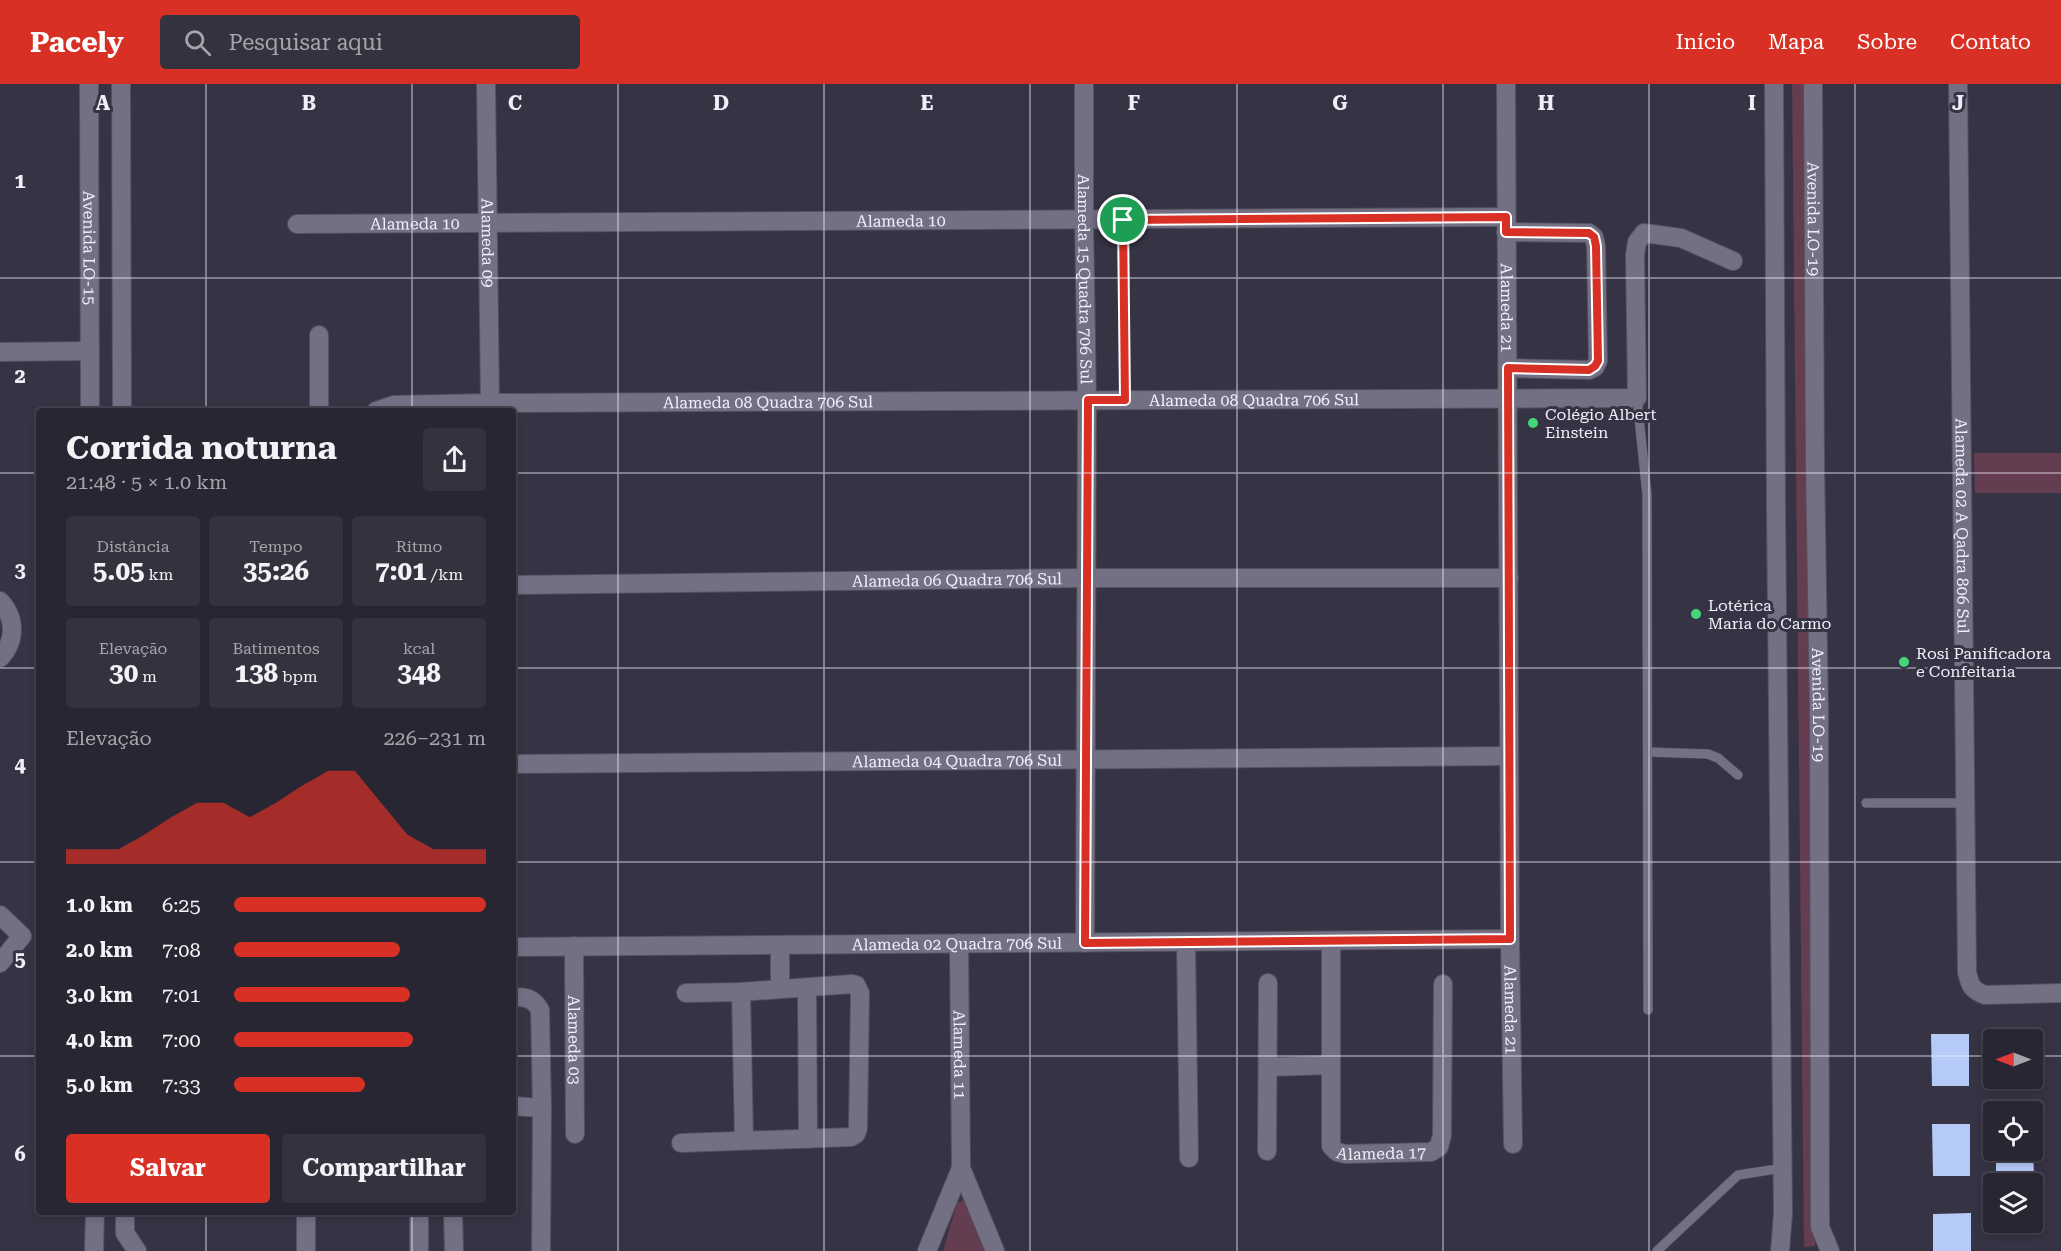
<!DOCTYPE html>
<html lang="pt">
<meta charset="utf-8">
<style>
body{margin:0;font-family:"Roboto Serif",serif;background:#34323f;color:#f1f3f6;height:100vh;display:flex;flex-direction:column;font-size:22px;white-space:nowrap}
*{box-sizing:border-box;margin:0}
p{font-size:20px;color:#a5a5ac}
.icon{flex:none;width:33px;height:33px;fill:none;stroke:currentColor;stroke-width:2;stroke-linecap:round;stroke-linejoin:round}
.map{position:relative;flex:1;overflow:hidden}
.panel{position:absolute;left:36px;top:324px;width:480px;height:807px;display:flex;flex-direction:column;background:#282633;border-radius:6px;box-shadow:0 3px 9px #0003,0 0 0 2px #44434e}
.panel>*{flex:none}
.needle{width:39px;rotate:270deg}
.buttons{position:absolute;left:1983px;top:945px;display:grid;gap:12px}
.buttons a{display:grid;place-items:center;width:60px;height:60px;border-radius:6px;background:#282633;box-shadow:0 3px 9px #0003,0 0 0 2px #44434e;font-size:30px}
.pin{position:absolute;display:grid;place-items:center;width:51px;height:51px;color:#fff;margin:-26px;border:3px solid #fff;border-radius:50%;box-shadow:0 2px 6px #0007}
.round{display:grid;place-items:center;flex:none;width:63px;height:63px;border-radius:6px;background:#34323f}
.summary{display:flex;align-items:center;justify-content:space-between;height:102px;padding:0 30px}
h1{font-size:33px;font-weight:700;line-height:45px}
.figures{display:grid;grid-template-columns:repeat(3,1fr);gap:9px;height:102px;padding:6px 30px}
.figures div{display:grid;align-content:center;border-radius:6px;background:#34323f;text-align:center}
.figures b{font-size:26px;font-weight:700}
.figures small{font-size:16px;font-weight:400}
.figures p{font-size:16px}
.chart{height:168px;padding:12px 30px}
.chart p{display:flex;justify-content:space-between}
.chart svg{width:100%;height:108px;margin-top:6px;fill:#d93025;opacity:.7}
.action{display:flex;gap:12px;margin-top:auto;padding:12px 30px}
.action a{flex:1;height:69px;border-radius:6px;background:#d93025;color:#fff;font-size:24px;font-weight:700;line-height:69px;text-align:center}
.action a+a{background:#34323f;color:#f1f3f6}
ul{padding:0 30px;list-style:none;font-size:20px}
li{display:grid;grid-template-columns:96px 72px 1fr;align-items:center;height:45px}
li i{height:15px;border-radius:8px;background:#d93025}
header{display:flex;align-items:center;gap:36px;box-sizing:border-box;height:84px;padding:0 30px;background:#d93025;color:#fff}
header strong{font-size:28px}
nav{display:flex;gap:33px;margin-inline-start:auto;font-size:21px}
.search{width:420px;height:54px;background:#34323f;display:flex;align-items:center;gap:15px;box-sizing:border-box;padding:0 21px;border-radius:6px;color:#a5a5ac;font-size:22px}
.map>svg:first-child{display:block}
.green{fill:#643d50}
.building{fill:#b5caf6}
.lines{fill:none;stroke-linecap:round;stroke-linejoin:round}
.service-casing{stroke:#545160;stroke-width:10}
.minor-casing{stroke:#545160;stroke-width:20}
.tertiary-casing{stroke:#545160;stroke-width:20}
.secondary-casing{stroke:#545160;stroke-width:20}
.service{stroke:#737084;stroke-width:9}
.minor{stroke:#737084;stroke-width:18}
.tertiary{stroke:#737084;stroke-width:18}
.secondary{stroke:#737084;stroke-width:18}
.route-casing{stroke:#fff;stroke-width:12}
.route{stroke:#d93025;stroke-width:8}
.grid{fill:none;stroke:#f0eef9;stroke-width:1.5;stroke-opacity:0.55}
.poi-dot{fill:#44d77a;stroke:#363344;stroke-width:2}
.labels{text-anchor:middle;stroke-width:6;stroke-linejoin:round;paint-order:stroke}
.street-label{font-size:16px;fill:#f0eef9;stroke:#363344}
.poi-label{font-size:16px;fill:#f0eef9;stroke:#363344;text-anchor:start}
.grid-label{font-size:20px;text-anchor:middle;font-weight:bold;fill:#f0eef9;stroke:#363344;stroke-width:6;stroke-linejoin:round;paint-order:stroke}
</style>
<header>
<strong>Pacely</strong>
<div class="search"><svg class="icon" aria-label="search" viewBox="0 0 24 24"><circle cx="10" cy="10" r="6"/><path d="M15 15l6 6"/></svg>Pesquisar aqui</div>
<nav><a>Início</a><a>Mapa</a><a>Sobre</a><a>Contato</a></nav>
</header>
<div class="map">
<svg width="2061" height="1167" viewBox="0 0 2061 1167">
<rect width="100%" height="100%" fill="#363344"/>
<g class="green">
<path d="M1792,0H1805L1815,1162L1804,1163Z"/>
<path d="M1974,369H2061V409H1975Z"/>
<path d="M964,1116L971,1119L987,1167H943L957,1119Z"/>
</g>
<g class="building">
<path d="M1931,950H1969V1002H1932Z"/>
<path d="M1932,1040H1970V1092H1933Z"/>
<path d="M2033,1066L2034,1091H1996V1076H1999L2002,1067Z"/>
<path d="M1971,1129V1167H1933V1130Z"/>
</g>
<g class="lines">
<g class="service-casing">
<g id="service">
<path d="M1123,136L1125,316"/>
<path d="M1637,314L1647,411L1648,926"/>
<path d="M1648,668L1708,670L1718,674L1738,691"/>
<path d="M1866,719H1965"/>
<path d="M1657,1167L1738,1091L1783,1084"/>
</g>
</g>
<g class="minor-casing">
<g id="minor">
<path id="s1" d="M486,0L490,319"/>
<path id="s2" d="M1084,0V137L1087,316L1085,859"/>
<path id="s3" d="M1506,0L1510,855L1513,1060"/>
<path id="s4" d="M1958,0L1967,888C1970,902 1972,906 1985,911L2061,909"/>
<path id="s5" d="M297,140L1506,133"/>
<path d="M1506,148L1589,149L1594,153L1596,162L1598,277L1595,283L1589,286L1508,284"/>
<path d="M319,251V327"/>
<path d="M0,268L90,267"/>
<path id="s6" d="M376,327L394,321L490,319L1637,314L1635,171L1637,158L1644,149L1681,154L1733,177"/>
<path id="s7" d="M513,501L1085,494H1509"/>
<path d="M0,517C16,534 16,557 0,574"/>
<path id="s8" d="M513,680L1509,672"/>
<path d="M0,831L22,852"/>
<path id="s9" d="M1331,857V1062L1337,1068L1346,1070L1431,1068L1439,1063L1442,1051L1443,900"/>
<path d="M1186,858L1189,1074"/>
<path id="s10" d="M959,859L961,1084L995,1167"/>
<path id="s11" d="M574,862L575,1050"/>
<path id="s12" d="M513,863L1510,855"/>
<path d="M0,879L22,852"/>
<path d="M807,904L808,1055"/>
<path d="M780,905V861"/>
<path d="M741,908L744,1056"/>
<path d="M513,913C527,913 533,914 540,926L542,1024L541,1167"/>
<path d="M1268,983L1331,981"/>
<path d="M513,1022L542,1024"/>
<path d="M681,1059L851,1053L856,1050L858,1044L860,909L856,901L852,900L741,908L686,909"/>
<path d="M1267,1067L1268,899"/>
<path d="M306,1128V1167"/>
<path d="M419,1128V1167"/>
<path d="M453,1128L454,1167"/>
<path d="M927,1167L961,1084"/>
</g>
</g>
<g class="tertiary-casing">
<g id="tertiary">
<path id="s13" d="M89,0L90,327"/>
<path d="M121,0L122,327"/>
<path d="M125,1128V1149L137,1167"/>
<path d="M94,1167L95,1128"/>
</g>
</g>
<g class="secondary-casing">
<g id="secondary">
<path d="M1774,0L1776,427L1783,1129L1780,1167"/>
<path id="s14" d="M1813,0L1815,380L1819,630L1820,1134V1143L1830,1167"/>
</g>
</g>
<use href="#service" class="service"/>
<use href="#minor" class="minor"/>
<use href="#tertiary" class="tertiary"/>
<use href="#secondary" class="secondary"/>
</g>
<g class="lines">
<g class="route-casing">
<path id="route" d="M1506,133V148L1589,149L1594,153L1596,162L1598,277L1595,282L1589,286L1508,284L1510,855L1085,859L1088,316H1125L1123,136Z"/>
</g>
<use href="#route" class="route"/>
</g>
<path class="grid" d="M206,0V327M412,0V327M618,0V1167M824,0V1167M1030,0V1167M1237,0V1167M1443,0V1167M1649,0V1167M1855,0V1167M0,194H2061M0,389H39M513,389H2061M0,584H39M513,584H2061M0,778H39M513,778H2061M0,972H39M513,972H1994M2032,972H2061M206,1128V1167M412,1128V1167"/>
<g class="poi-dot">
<circle cx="1533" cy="339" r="6"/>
<circle cx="1696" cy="530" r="6"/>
<circle cx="1904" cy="578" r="6"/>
</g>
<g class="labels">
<g class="street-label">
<text dy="6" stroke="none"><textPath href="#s14" startOffset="135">Avenida LO-19</textPath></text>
<text dy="6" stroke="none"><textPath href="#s5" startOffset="604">Alameda 10</textPath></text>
<text dy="6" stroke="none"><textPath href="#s5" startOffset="118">Alameda 10</textPath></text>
<text dy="6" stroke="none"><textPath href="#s1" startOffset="159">Alameda 09</textPath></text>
<text dy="6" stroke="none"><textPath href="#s13" startOffset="164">Avenida LO-15</textPath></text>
<text dy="6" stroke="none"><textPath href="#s2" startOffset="195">Alameda 15 Quadra 706 Sul</textPath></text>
<text dy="6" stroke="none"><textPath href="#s3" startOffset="224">Alameda 21</textPath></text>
<text dy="6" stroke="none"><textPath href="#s6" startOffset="879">Alameda 08 Quadra 706 Sul</textPath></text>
<text dy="6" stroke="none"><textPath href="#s6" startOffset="393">Alameda 08 Quadra 706 Sul</textPath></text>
<text dy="6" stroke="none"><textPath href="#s4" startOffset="442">Alameda 02 A Qadra 806 Sul</textPath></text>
<text dy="6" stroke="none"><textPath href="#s7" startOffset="444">Alameda 06 Quadra 706 Sul</textPath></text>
<text dy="6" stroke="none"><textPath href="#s14" startOffset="621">Avenida LO-19</textPath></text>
<text dy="6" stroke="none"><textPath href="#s8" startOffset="444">Alameda 04 Quadra 706 Sul</textPath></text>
<text dy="6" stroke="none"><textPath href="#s12" startOffset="444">Alameda 02 Quadra 706 Sul</textPath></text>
<text dy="6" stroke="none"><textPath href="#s3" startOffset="926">Alameda 21</textPath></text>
<text dy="6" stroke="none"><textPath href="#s11" startOffset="94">Alameda 03</textPath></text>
<text dy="6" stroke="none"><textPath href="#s10" startOffset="112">Alameda 11</textPath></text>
<text dy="6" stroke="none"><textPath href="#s9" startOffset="258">Alameda 17</textPath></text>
</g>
<g class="poi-label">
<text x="1545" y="336">Colégio Albert<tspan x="1545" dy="18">Einstein</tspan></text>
<text x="1708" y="527">Lotérica<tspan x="1708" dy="18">Maria do Carmo</tspan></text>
<text x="1916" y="575">Rosi Panificadora<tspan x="1916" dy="18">e Confeitaria</tspan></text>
</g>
</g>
<g class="grid-label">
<text x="103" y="26">A</text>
<text x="309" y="26">B</text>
<text x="515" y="26">C</text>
<text x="721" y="26">D</text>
<text x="927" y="26">E</text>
<text x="1134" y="26">F</text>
<text x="1340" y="26">G</text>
<text x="1546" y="26">H</text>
<text x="1752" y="26">I</text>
<text x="1958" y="26">J</text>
<text x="20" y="104">1</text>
<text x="20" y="299">2</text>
<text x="20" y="493">3</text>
<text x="20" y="688">4</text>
<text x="20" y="882">5</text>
<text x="20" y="1077">6</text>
</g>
</svg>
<div class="buttons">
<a><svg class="needle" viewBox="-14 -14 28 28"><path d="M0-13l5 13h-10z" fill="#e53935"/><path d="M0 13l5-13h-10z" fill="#a5a5ac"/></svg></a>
<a><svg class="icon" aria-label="locate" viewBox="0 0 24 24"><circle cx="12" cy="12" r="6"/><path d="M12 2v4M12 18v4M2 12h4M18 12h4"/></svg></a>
<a><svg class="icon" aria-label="layers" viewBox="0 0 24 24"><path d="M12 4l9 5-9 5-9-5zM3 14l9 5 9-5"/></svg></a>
</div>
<div class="pin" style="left:1123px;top:136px;background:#1e9e55"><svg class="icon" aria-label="arrive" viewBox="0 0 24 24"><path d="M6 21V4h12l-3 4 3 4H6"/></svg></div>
<section class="panel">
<div class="summary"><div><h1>Corrida noturna</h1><p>21:48 · 5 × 1.0 km</p></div><a class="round"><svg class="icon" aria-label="share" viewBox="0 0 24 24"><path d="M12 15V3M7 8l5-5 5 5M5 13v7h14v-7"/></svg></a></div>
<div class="figures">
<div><p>Distância</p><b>5.05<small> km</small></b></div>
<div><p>Tempo</p><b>35:26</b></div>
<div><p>Ritmo</p><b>7:01<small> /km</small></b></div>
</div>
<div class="figures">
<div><p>Elevação</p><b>30<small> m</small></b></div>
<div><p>Batimentos</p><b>138<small> bpm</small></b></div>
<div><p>kcal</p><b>348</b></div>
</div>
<div class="chart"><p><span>Elevação</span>226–231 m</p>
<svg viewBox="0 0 160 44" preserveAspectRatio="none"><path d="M0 44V38L10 38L20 38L30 32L40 25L50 19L60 19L70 25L80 19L90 12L100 6L110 6L120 19L130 32L140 38L150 38L160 38V44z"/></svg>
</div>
<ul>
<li><b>1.0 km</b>6:25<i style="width:100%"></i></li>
<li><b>2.0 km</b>7:08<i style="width:66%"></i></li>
<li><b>3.0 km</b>7:01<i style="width:70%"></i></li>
<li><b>4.0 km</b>7:00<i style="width:71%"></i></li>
<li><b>5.0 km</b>7:33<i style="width:52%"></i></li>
</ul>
<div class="action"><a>Salvar</a><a>Compartilhar</a></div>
</section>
</div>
